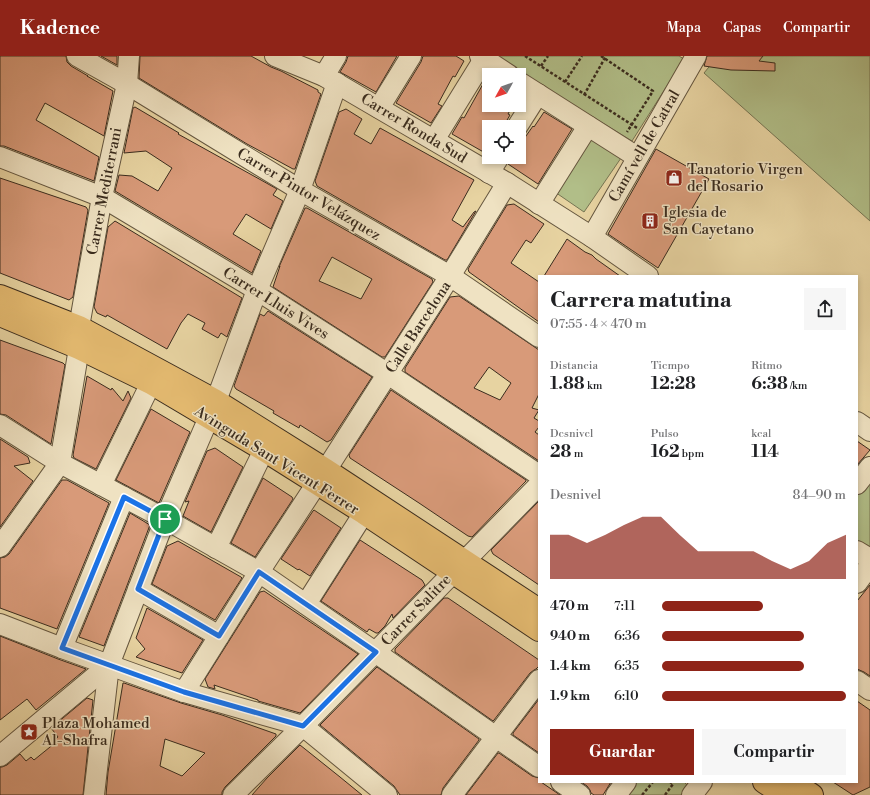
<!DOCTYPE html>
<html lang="es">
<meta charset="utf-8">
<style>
body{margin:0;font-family:"Libre Bodoni",serif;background:#f6f6f6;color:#202124;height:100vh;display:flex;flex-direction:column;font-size:15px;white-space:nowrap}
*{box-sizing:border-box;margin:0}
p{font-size:13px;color:#757577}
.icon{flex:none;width:22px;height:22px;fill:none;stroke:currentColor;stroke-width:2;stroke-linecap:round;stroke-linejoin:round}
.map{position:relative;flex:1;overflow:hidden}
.details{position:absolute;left:538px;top:219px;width:320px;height:508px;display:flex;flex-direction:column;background:#fff;border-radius:0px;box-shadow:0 2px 6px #0003}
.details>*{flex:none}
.needle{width:26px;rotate:230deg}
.buttons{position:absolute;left:482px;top:12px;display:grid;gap:8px}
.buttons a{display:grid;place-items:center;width:44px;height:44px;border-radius:0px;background:#fff;box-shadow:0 2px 6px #0003;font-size:20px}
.pin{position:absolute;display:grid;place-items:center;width:34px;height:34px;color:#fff;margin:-17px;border:2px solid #fff;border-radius:50%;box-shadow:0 1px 4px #0007}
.round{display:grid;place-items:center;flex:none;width:42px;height:42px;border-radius:0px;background:#f6f6f6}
.summary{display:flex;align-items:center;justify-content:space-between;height:68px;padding:0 12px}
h1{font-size:22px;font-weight:700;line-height:30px}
.metrics{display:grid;grid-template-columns:repeat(3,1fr);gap:6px;height:68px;padding:4px 12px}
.metrics div{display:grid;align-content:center}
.metrics b{font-size:17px;font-weight:700}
.metrics small{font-size:11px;font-weight:400}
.metrics p{font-size:11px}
.chart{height:112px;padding:8px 12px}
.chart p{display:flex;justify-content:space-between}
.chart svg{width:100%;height:72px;margin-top:4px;fill:#8f2418;opacity:.7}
.button{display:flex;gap:8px;margin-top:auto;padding:8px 12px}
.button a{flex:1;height:46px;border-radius:0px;background:#8f2418;color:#fff;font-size:16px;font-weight:700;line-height:46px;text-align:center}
.button a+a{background:#f6f6f6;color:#202124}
ul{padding:0 12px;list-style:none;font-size:13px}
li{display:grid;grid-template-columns:64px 48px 1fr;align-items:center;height:30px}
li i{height:10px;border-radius:5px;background:#8f2418}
header{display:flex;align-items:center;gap:24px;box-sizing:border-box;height:56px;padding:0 20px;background:#8f2418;color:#fff}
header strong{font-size:19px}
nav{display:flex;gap:22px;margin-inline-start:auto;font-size:14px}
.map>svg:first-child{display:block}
.green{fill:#b1be88;stroke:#767553}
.building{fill:#d89a79;stroke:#3a2c1e;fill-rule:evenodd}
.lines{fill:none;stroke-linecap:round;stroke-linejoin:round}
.minor-casing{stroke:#65563f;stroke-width:22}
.highway-casing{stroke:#3a2c1e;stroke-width:24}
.path{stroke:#3a2c1e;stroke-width:2.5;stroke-dasharray:3 2;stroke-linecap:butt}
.minor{stroke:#efe2c2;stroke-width:20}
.highway{stroke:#e4ba70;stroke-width:22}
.route-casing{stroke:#fff;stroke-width:8}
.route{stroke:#1a73e8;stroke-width:5}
.labels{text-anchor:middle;stroke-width:3;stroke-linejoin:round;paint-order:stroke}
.street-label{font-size:15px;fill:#3a2c1e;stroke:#efe2c2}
.poi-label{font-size:15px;fill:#3a2c1e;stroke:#efe2c2;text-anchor:start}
</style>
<header>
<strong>Kadence</strong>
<nav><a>Mapa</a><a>Capas</a><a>Compartir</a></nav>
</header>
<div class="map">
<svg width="870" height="739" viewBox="0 0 870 739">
<rect width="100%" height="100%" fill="#e7d3a1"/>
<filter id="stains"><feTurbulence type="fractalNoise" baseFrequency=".005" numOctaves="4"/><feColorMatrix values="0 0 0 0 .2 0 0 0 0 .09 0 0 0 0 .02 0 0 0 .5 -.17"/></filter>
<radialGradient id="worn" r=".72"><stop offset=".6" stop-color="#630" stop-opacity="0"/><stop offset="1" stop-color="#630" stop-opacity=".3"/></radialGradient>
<g class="green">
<path d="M493,0H679L684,3L632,85Z"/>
<path d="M718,0H870V165L704,17Z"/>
<path d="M589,80L621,102L584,156L552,134Z"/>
<path d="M870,424V495L857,511V440Z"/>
<path d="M631,726H684L688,730L681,739H620Z"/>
</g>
<g class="building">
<path d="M0,0H66L67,6L71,10L88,20H87L113,35L104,80L45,47L36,64L99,101L94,125L4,90H0Z"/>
<path d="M101,0H117V9Z"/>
<path d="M140,0H251L271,11L281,15L318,34V36L321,38L295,113H293L247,88L139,22Z"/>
<path d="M348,0H397L376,36L340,16L346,6Z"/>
<path d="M423,0H456L464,5L455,21L453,20L438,48L442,50L431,67L396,47L421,6Z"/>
<path d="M707,0H763L759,5L775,7V15L731,14L704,10Z"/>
<path d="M488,19L489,20V49H513L508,58L510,59L503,71H489V95L487,98L452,78L462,61L464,62Z"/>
<path d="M135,51L179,77L178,78L261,124L277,133L273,139L283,145L271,173L246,158L233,178L261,195L252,217L115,135L119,119L132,120L158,135L172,112L146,95L124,97L133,52Z"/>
<path d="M346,53L362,63L354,78L371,88L380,72L474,124L452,164L463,171L474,156L476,155L447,204H445L383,168L317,130L315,125L339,56Z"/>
<path d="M544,56L572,73L538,128L508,108L512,101H519V90L533,70L534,71Z"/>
<path d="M656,93L709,123L658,212L608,178Z"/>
<path d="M0,122L86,151L88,154L73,241L69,244L0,217Z"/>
<path d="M514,148L544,168L531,187L526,184L511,207L539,226V266L469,216L468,213L507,149Z"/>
<path d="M305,152H307L432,223L433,226L385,301H382L273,231L280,210L279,211ZM332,201L372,223L361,243L319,225Z"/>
<path d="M115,165L242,242L227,281L221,277L218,282L202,273L205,267L188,258L181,267L167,293L107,259L106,261L97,257L94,251L108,171Z"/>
<path d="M567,183L585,196L592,199L596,203L620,220H544Z"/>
<path d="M459,240L539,294V338L532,352L539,354L534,362L539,365V371L535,376L539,379V405L405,316V312L450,241ZM489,311L511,327L500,344L474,332Z"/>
<path d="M268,255L372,321L331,384L327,386L300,369L299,372L273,357L274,355L236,333L234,330L260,258L264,260Z"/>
<path d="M0,284L63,307L65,309L51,388L6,359L0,358Z"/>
<path d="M87,320L111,334L112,332L123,345L128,335L131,342L96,413L74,402L73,399Z"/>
<path d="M391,334L526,424V425L472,481L468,480L419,447L350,402L349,399Z"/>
<path d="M151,353L190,376L159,447L116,424Z"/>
<path d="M0,383L28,401L30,407L14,410L33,425L0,471Z"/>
<path d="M857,385L870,394L857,409Z"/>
<path d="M215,392L243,411L211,476L183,460L189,445L185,446L207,395Z"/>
<path d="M263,422L292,441L293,443L255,501L231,487Z"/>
<path d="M62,424H67L109,447L57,573L0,552V502L5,501L9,498Z"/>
<path d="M539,445V529L493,498L491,494Z"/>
<path d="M314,454L341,472L310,520L299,513L298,514L281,503L313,455Z"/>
<path d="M130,457L150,469L104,590L79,581Z"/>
<path d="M360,484L422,524L425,529L393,562L392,558L385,570L378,577H376L369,573L367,576L321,545Z"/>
<path d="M178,485L241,521L242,522L215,564L152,528L167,490Z"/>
<path d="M870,529V620L864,616L857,613V545Z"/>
<path d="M264,535L358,598L300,657L258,645V644L214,629L215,633L208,631L205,623L260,536Z"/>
<path d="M444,542H448L539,604V610L536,613L534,614L530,617L494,664L493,665L395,596V593Z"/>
<path d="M147,552L203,584L182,617L136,601L145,593L136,582Z"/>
<path d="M0,580L58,603L86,613L36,654L27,643L0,664Z"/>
<path d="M377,611L479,683V684L443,732L441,739H400L394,730L320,669Z"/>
<path d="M123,627H124L181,647L222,659L276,678V680L225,731L222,736V739H106L108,716ZM165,683L205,697L182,720L160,710Z"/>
<path d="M87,642L93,644L83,739H0V711H2L7,709L20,698L26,705L31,701L34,704L55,687L53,685L58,681L51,672Z"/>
<path d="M539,643V697L513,679V677Z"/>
<path d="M857,645L870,654V731L853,739L833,726H857Z"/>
<path d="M300,689L340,721L362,739H252L267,722Z"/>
<path d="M498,697H499L532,720L539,722V726H541L560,739H466Z"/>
<path d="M581,726H611L603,739H594L591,737L590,734L587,730Z"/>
</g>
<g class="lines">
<g class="minor-casing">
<g id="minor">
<path d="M77,0L127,28L300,134L450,220L539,281"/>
<path d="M275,0L324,20L507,127L592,181L648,220"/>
<path d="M480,0L509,19"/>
<path d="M324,20L336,0"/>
<path d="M519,26L637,101"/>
<path d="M379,52L411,0"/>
<path d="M517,71L538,38"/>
<path d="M434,84L484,3"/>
<path d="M0,101L102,141L257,234L388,318L539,419"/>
<path d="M489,117L499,101"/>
<path d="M539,148L588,70"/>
<path d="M592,181L696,0"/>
<path d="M79,271L102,141L127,28L129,0"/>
<path d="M857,366L870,375"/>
<path d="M0,369L60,407L165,463L259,516L375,596L539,711"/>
<path d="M326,414L450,220L507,127"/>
<path d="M857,428L870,411"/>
<path d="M101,429L151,327"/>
<path d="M0,491L60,407L79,292"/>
<path d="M216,492L264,394"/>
<path d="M857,495L870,503"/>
<path d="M857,527L870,509"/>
<path d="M138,533L219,580"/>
<path d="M306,548L364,457"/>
<path d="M0,568L62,592L184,636L303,670L387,739"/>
<path d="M62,592L124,441"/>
<path d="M857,625L870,634"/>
<path d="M184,636L259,516L317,427"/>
<path d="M0,700L109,609"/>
<path d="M561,726L580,739"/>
<path d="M94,739L109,609L165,463L216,345L257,234L300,134L337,27"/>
<path d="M233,739L303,670L539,429"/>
<path d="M452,739L539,624"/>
<path d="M616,739L626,726"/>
<path d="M692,739L702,726"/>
</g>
</g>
<g class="highway-casing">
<g id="highway">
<path d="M0,240L79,271L216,345L326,414L539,554"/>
<path d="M0,259L79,292L151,327L264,394L364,457L539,574"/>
<path d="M764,726L784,739"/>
<path d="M793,726L812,739"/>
</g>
</g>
<g class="path">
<path d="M525,0L637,72"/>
<path d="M601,0L653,35L627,76"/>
<path d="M541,10L548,0"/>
<path d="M565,26L582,0"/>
<path d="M584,39L606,0"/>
<path d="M642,739L653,726"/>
<path d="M665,739L673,728L670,726"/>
</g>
<use href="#minor" class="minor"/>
<use href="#highway" class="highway"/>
</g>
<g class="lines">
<g class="route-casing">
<path id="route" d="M124,441L165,463L138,533L219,580L259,516L376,596L303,670L184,636L62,592Z"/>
</g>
<use href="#route" class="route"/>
</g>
<defs>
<g id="shop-square" transform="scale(0.9)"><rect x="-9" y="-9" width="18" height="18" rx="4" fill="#8f2418" stroke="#efe2c2"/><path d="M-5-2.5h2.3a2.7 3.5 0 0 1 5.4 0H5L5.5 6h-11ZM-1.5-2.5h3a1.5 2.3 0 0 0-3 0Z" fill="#fff"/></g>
<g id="building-square" transform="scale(0.9)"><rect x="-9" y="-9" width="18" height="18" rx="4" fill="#8f2418" stroke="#efe2c2"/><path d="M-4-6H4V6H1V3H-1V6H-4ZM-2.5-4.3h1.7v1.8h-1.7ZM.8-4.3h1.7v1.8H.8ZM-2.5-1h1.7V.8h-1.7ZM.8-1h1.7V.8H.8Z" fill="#fff"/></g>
<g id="sight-square" transform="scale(0.9)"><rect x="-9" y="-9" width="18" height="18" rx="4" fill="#8f2418" stroke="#efe2c2"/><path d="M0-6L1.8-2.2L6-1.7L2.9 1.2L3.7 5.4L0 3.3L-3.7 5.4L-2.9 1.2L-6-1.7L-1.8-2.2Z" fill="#fff"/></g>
</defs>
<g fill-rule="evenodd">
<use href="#shop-square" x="674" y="122"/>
<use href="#building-square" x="650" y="165"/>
<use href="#sight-square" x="29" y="676"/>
</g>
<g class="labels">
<g class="street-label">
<text transform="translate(414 72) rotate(31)" y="5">Carrer Ronda Sud</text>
<text transform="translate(644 90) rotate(-60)" y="5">Camí vell de Catral</text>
<text transform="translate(104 135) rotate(-79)" y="5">Carrer Mediterrani</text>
<text transform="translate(309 138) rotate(31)" y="5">Carrer Pintor Velázquez</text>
<text transform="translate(276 247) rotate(32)" y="5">Carrer Lluis Vives</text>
<text transform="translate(418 271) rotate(-57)" y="5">Calle Barcelona</text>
<text transform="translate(277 404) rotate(32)" y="5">Avinguda Sant Vicent Ferrer</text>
<text transform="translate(416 554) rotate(-46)" y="5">Carrer Salitre</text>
</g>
<g class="poi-label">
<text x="687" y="118">Tanatorio Virgen<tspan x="687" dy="17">del Rosario</tspan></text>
<text x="663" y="161">Iglesia de<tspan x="663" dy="17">San Cayetano</tspan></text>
<text x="42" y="672">Plaza Mohamed<tspan x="42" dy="17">Al-Shafra</tspan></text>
</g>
</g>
<rect width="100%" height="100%" filter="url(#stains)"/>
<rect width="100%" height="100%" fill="url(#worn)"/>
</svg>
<div class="buttons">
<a><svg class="needle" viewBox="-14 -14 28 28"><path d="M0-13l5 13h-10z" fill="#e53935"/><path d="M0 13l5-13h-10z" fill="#757577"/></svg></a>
<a><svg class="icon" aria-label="locate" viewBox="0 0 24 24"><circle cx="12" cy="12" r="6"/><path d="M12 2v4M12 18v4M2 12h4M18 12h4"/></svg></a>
</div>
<div class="pin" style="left:165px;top:463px;background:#1e9e55"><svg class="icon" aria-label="arrive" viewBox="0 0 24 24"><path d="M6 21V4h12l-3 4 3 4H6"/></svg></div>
<section class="details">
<div class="summary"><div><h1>Carrera matutina</h1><p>07:55 · 4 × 470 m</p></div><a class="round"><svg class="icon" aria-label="share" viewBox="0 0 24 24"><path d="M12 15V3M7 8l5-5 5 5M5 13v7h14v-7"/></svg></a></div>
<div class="metrics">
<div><p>Distancia</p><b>1.88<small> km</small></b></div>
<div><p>Tiempo</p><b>12:28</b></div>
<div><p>Ritmo</p><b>6:38<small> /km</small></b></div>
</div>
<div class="metrics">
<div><p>Desnivel</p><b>28<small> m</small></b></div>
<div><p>Pulso</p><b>162<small> bpm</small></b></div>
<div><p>kcal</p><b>114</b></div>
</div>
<div class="chart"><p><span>Desnivel</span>84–90 m</p>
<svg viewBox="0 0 160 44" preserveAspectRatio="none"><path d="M0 44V17L10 17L20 22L30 17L40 11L50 6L60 6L70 17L80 27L90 27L100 27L110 27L120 33L130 38L140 33L150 22L160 17V44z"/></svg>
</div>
<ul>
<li><b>470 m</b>7:11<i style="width:55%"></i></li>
<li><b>940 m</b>6:36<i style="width:77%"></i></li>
<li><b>1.4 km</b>6:35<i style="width:77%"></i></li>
<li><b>1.9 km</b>6:10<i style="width:100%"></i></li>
</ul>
<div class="button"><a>Guardar</a><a>Compartir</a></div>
</section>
</div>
